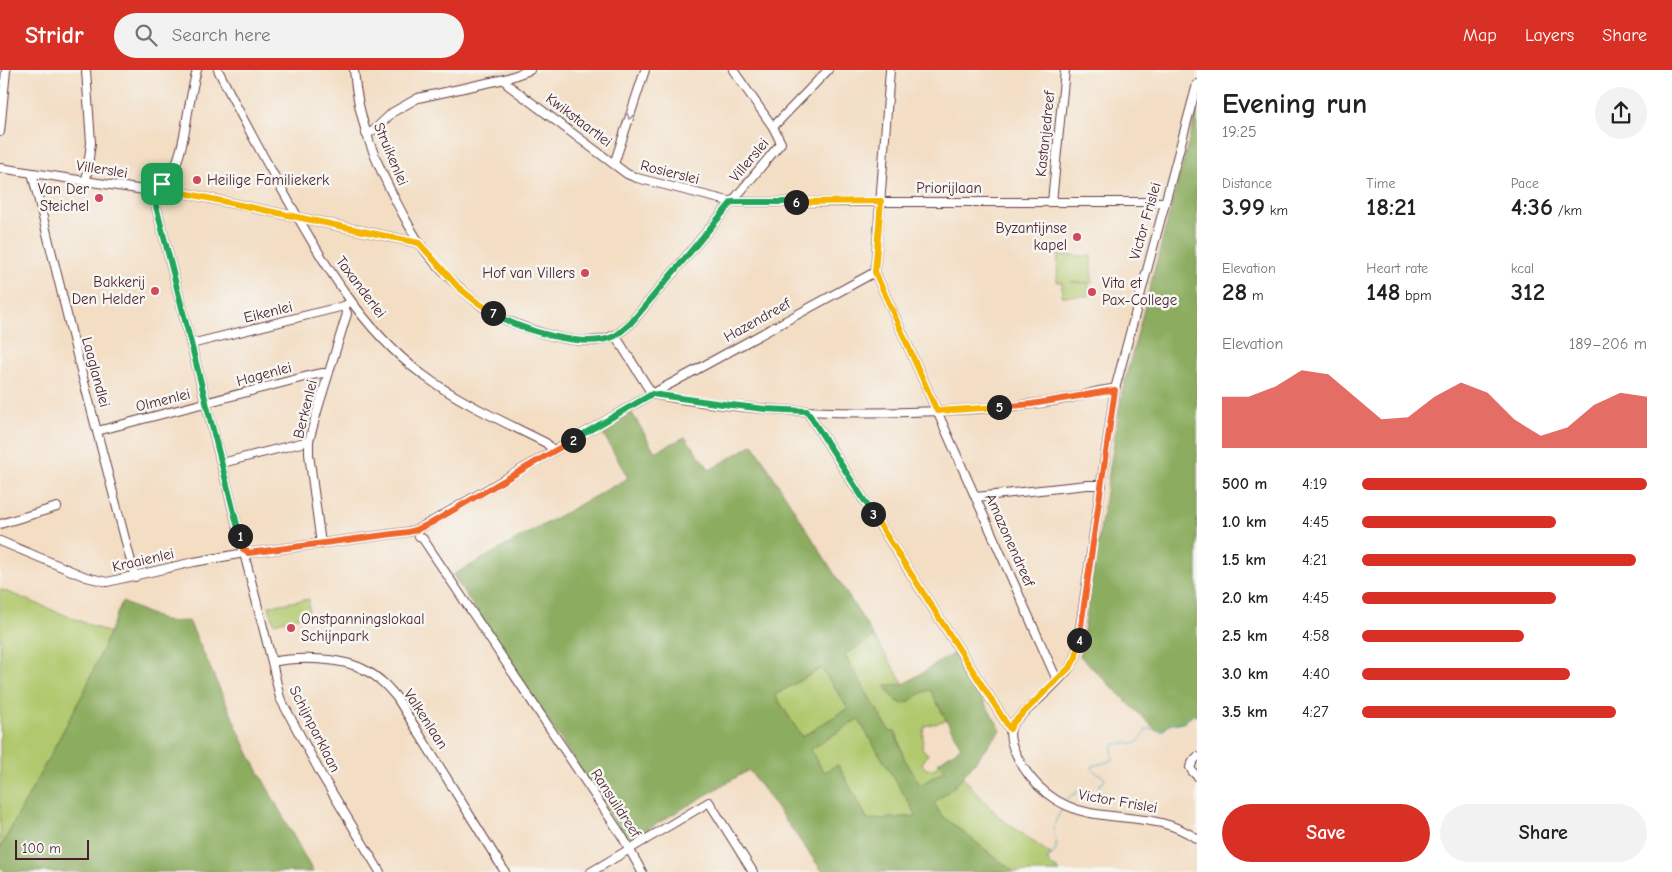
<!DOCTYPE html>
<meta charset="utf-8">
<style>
body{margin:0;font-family:"Comic Neue",sans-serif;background:#f2f2f2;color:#202124;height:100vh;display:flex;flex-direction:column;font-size:19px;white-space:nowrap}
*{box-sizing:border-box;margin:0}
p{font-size:16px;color:#757577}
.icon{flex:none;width:28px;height:28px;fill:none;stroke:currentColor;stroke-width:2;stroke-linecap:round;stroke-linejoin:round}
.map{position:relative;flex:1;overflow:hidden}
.sheet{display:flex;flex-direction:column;background:#fff;width:475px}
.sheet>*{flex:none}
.scale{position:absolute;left:15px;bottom:12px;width:74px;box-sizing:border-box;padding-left:5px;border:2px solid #4a1f2b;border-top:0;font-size:14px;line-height:18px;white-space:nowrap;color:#4a1f2b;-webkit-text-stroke:4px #f6f6f2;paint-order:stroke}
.pin{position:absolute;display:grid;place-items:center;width:42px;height:42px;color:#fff;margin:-21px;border-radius:10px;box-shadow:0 2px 8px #0006}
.km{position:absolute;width:25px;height:25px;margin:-12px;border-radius:50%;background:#222;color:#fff;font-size:14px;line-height:25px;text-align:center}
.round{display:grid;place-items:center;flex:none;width:52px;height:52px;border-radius:26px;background:#f2f2f2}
.head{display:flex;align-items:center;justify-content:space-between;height:85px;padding:0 25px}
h1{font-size:28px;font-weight:800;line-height:38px}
.stats{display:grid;grid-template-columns:repeat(3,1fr);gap:8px;height:85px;padding:5px 25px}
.stats div{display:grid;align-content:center}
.stats b{font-size:25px;font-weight:800}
.stats small{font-size:14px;font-weight:400}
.stats p{font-size:14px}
.chart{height:140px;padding:10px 25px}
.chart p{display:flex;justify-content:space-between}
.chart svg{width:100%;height:90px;margin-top:5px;fill:#d93025;opacity:.7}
.cta{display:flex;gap:10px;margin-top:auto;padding:10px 25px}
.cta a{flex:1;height:58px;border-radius:30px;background:#d93025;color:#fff;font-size:20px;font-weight:800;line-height:58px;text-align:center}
.cta a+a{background:#f2f2f2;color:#202124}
ul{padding:0 25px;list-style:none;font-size:16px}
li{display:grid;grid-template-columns:80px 60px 1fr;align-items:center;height:38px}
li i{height:12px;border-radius:6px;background:#d93025}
header{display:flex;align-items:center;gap:30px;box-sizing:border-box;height:70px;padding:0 25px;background:#d93025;color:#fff}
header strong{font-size:24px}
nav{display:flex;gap:28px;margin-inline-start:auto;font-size:18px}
.search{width:350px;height:45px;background:#f2f2f2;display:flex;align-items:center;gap:12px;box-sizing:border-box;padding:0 18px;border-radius:28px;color:#757577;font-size:19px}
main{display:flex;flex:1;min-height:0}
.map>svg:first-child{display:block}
.green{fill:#b1c96e;stroke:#7e744c}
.forest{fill:#8cad61;stroke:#6b6646;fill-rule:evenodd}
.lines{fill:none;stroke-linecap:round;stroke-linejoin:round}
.stream{stroke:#43aac3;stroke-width:1}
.minor-casing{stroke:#633c42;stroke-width:10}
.minor{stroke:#fff;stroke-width:8}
.oneway{stroke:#ae9aa0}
.split-1-casing{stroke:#fff;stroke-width:10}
.split-2-casing{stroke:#fff;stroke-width:10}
.split-3-casing{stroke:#fff;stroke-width:10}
.split-4-casing{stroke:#fff;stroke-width:10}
.split-5-casing{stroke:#fff;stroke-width:10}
.split-6-casing{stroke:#fff;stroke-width:10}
.split-7-casing{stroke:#fff;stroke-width:10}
.split-8-casing{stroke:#fff;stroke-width:10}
.split-1{stroke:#22a559;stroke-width:6}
.split-2{stroke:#f0652b;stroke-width:6}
.split-3{stroke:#22a559;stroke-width:6}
.split-4{stroke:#f5b400;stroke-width:6}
.split-5{stroke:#f0652b;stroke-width:6}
.split-6{stroke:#f5b400;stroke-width:6}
.split-7{stroke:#22a559;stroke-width:6}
.split-8{stroke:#f5b400;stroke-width:6}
.poi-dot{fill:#d1495b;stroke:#f6f6f2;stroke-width:2}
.labels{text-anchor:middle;stroke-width:5;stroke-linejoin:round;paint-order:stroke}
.street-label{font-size:15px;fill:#4a1f2b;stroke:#f6f6f2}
.poi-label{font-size:15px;fill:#4a1f2b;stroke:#f6f6f2;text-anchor:end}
</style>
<header>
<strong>Stridr</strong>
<div class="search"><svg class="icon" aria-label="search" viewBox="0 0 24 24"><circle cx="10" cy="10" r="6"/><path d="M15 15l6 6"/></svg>Search here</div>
<nav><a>Map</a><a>Layers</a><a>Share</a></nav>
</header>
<main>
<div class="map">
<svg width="1197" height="802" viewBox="0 0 1197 802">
<rect width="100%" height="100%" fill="#f6f6f2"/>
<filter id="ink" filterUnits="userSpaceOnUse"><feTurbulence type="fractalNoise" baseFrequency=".02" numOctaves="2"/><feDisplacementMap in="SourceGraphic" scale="10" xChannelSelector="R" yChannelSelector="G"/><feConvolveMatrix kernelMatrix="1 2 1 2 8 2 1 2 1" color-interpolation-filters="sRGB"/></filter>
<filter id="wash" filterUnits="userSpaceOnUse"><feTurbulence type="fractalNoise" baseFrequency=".0096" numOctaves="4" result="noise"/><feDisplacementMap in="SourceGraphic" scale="20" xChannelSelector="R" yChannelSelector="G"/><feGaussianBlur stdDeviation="1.12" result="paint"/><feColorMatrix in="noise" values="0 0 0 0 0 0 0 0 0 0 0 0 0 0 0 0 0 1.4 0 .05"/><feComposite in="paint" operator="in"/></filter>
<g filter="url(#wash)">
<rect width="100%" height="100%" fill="#f3ddc3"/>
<g class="green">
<path d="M1058,185L1092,186V213L1071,212L1089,213L1088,226H1062V212H1057Z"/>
<path d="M0,519L110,563L85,620L0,779Z"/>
<path d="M309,529V544L274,553L269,536Z"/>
<path d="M874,567L904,614L895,630L903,634C916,629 916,623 930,620L947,650L925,656L923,662L922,679L928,684L922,694L926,699L937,698L939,692L945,700L920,715L904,688L896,662H890L844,584Z"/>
<path d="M822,598L848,638L802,667L775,625Z"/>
<path d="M858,649L918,746L868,750L838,695L824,702L810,680Z"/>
<path d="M962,706L1000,748L1052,785L1048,788L1049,793L1060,802H1014L941,745L934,733L955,715Z"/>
</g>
<g class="forest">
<path d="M1197,40V646L1193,645L1183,653C1170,653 1171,654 1162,661L1156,660L1080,586L1122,322Z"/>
<path d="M632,343L655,382L685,367L710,400L753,374L874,567L844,585L890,662H895L904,688L920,715L945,700L939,692L961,677L930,620C916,623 916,630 903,634L895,630L885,615L904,614L954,583L1001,660L956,715L934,733L941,745L1014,802H823L749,700L627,771L453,505L628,408L601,360ZM821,598L848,638L802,667L775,625ZM858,649L917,746L868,750L838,695L824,702L810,680Z"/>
<path d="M122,532L168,552L189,551L249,684L313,802H6L0,797V779L85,620Z"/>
</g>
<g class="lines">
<g class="stream">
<path d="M1188,694L1192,687"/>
<path d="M1067,729C1072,725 1085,715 1090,724C1092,726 1092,729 1094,732L1107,731L1109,727L1099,718L1100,714L1105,711C1104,704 1095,704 1092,698L1093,696L1113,690L1112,678L1115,674C1131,671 1138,679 1146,660L1151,659L1162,661C1171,654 1170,653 1183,653L1193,645L1197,646"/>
<path d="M1060,802C1057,796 1047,796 1048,788C1062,778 1054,770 1054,758C1054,752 1059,745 1062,739"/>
</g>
</g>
</g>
<g filter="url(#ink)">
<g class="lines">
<g class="minor-casing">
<g id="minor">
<path d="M218,0C239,42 261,83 284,123C321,189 361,259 423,305C461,333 505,352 546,373L554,381"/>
<path d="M354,0C358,52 376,94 400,139C406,150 412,162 419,172C435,197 470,230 495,245C511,253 528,259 545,264C566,270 595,276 615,265C621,263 626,257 630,254L781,73L773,57L828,0"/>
<path d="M733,0L773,57"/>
<path d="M890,0L875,202L1057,610"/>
<path d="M505,9L508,15L627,104L637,108L732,132H1165"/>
<path d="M1197,14L1115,319L1076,587C1069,605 1028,638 1013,653C1007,663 1012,677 1017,686C1031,715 1057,737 1090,743C1127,750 1165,746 1197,769"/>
<path d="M0,62L6,0"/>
<path d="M366,64L373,61L393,42L418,28L505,9L530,0"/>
<path d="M614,94L645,0"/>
<path d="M0,98L144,120C178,121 184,67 188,42C191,28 193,14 197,0"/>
<path d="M32,103L78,289L135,507"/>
<path d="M86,111L91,73L86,0"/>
<path d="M163,114L170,120L419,173"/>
<path d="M152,120L243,479"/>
<path d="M1052,132L1065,0"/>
<path d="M615,265L652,324"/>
<path d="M191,274L344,236L347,234"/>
<path d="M652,324C767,346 887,346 1003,337C1027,335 1050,332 1074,327C1087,325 1101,319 1115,319"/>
<path d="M807,341L1010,659"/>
<path d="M97,361L312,305L323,303L328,304"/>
<path d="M222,393L309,371"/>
<path d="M976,427L1087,415H1102"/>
<path d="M0,454L57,437"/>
<path d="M419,466L423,469L622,766L642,802"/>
<path d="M0,471L86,507L107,512L194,492L239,484"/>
<path d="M321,474L309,384V371L318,338L345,250L347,244L344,236"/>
<path d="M248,483L407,462L416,460L433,451L652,324L875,202"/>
<path d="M245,487L272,592L280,628L321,704L380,802"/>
<path d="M272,592C298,587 341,587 365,600C379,607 388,617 397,628L505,802"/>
<path d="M1197,687L1194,690L1190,697L1192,701L1197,706"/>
<path d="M591,802L709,732L753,802"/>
</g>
</g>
<use href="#minor" class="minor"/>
</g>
<defs><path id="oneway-chevron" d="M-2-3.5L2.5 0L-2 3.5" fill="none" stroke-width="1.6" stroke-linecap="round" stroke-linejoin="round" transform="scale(1.25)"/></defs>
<use class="oneway" href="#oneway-chevron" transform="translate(630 46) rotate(108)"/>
</g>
<g class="lines" filter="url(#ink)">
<g class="split-1-casing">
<path id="split-1" d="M162,114L152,120L240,466"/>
</g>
<g class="split-2-casing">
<path id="split-2" d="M240,466L243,479L247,481L248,483L408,462L416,460L433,452L573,370"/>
</g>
<g class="split-3-casing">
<path id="split-3" d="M573,370L652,324L723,334L765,339L807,341L873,444"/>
</g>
<g class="split-4-casing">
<path id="split-4" d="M873,444L1010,659L1013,653L1071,596L1076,587L1079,570"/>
</g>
<g class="split-5-casing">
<path id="split-5" d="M999,337L1032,334L1115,320L1079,570"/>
</g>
<g class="split-6-casing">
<path id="split-6" d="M796,132L881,131L875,202L937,341L999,337"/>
</g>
<g class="split-7-casing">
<path id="split-7" d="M493,243C519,260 586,280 615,266C620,263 626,257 630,254L732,132H796"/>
</g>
<g class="split-8-casing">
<path id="split-8" d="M162,114L170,120L419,173L458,217L474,230L493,243"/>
</g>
<use href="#split-1" class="split-1"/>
<use href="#split-2" class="split-2"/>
<use href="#split-3" class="split-3"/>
<use href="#split-4" class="split-4"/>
<use href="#split-5" class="split-5"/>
<use href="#split-6" class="split-6"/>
<use href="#split-7" class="split-7"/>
<use href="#split-8" class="split-8"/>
</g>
<g class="poi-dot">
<circle cx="197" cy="110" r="5"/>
<circle cx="99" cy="128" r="5"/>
<circle cx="1077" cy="167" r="5"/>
<circle cx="585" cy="203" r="5"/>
<circle cx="155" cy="221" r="5"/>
<circle cx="1092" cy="222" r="5"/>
<circle cx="291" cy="558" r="5"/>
</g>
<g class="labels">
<g class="street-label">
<text transform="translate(579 50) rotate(37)" y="5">Kwikstaartlei</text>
<text transform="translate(1045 64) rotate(-84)" y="5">Kastanjedreef</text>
<text transform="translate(391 84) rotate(67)" y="5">Struikenlei</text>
<text transform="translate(749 90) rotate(-50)" y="5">Villerslei</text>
<text transform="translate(102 99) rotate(9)" y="5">Villerslei</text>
<text transform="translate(670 102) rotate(14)" y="5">Rosierslei</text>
<text x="949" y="123">Priorijlaan</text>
<text transform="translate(1145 151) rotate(-74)" y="5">Victor Frislei</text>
<text transform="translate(361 217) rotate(53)" y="5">Taxanderlei</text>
<text transform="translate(268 242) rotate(-14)" y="5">Eikenlei</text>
<text transform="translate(757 250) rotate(-29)" y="5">Hazendreef</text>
<text transform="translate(96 302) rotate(75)" y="5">Laaglandlei</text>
<text transform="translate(264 304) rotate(-15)" y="5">Hagenlei</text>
<text transform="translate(163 330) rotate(-14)" y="5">Olmenlei</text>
<text transform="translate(305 339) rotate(-76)" y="5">Berkenlei</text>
<text transform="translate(1010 470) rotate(66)" y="5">Amazonendreef</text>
<text transform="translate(143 490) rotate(-13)" y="5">Kraaienlei</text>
<text transform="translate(426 649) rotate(57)" y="5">Valkenlaan</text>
<text transform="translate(315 659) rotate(63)" y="5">Schijnparklaan</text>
<text transform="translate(1118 731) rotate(10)" y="5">Victor Frislei</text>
<text transform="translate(616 733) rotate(57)" y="5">Ransuildreef</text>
</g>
<g class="poi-label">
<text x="207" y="115" text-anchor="start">Heilige Familiekerk</text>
<text x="89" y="124">Van Der<tspan x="89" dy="17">Steichel</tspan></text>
<text x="1067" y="163">Byzantijnse<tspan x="1067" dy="17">kapel</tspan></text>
<text x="575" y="208">Hof van Villers</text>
<text x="145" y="217">Bakkerij<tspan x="145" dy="17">Den Helder</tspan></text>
<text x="1102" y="218" text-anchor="start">Vita et<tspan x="1102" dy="17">Pax-College</tspan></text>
<text x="301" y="554" text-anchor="start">Onstpanningslokaal<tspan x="301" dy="17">Schijnpark</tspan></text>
</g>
</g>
</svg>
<div class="scale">100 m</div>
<div class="pin" style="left:162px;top:114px;background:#1e9e55"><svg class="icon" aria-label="arrive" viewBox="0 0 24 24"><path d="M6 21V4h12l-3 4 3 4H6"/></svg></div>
<b class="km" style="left:240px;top:466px">1</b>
<b class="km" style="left:573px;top:370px">2</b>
<b class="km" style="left:873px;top:444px">3</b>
<b class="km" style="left:1079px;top:570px">4</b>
<b class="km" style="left:999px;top:337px">5</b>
<b class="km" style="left:796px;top:132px">6</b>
<b class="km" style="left:493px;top:243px">7</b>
</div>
<section class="sheet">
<div class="head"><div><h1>Evening run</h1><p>19:25</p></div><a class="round"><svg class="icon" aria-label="share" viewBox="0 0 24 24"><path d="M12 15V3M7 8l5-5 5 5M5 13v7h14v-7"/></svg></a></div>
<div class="stats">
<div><p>Distance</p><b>3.99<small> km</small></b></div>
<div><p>Time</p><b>18:21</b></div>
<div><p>Pace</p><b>4:36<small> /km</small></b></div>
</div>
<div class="stats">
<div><p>Elevation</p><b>28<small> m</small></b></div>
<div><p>Heart rate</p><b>148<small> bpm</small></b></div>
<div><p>kcal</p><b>312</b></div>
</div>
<div class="chart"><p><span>Elevation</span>189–206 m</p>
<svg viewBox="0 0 160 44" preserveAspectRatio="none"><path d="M0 44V19L10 19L20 14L30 6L40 8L50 19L60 30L70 29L80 19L90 12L100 17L110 30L120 38L130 34L140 23L150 17L160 19V44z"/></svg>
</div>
<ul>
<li><b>500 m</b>4:19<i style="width:100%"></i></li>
<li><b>1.0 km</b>4:45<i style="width:68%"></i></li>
<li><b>1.5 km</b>4:21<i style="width:96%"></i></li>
<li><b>2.0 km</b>4:45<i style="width:68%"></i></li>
<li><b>2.5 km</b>4:58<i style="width:57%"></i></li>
<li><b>3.0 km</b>4:40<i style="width:73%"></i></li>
<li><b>3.5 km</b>4:27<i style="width:89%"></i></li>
</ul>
<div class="cta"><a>Save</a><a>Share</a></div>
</section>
</main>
